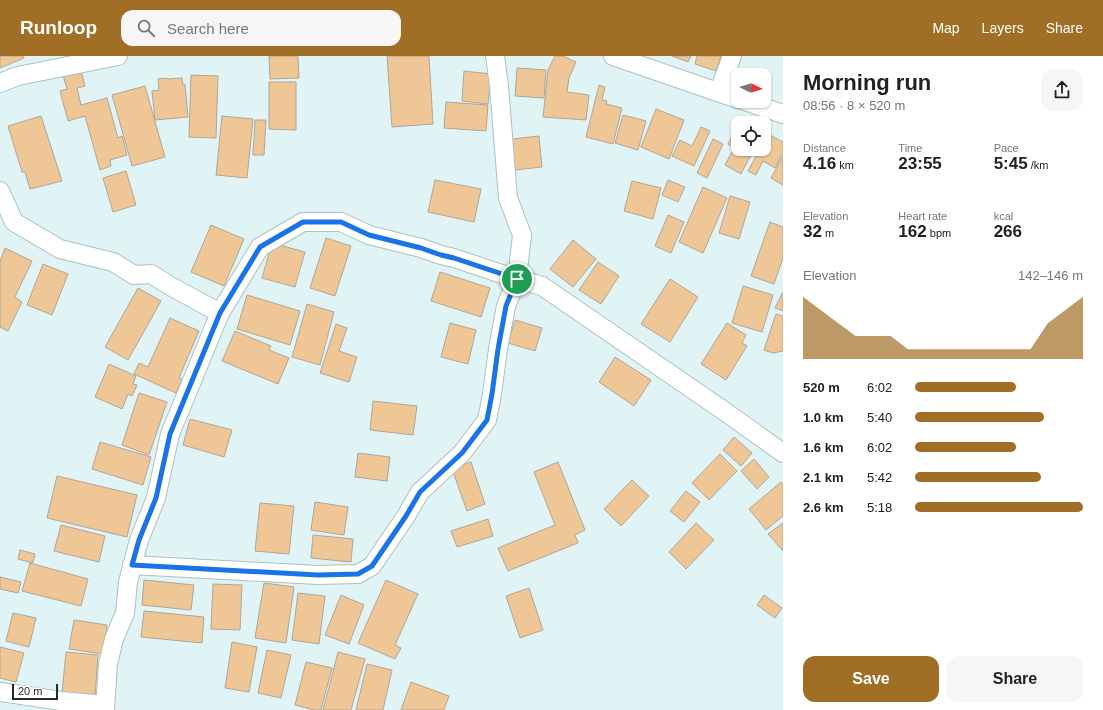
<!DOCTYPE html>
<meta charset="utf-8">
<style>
body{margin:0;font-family:Arial,sans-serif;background:#f6f6f6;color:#222;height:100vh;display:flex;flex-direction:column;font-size:15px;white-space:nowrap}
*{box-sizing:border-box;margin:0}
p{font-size:13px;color:#767676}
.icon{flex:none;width:22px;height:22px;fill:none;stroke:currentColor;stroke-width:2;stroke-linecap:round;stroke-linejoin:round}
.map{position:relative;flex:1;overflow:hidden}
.details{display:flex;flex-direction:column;background:#fff;width:320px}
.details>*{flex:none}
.needle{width:26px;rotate:95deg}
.controls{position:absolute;left:731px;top:12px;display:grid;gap:8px}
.controls a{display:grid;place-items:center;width:40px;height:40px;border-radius:8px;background:#fff;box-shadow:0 1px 3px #0004;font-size:20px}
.scale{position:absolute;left:12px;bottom:10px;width:46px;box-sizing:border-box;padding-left:4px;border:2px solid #222a2a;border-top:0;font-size:11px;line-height:14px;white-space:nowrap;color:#222a2a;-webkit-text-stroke:3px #fff;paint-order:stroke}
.pin{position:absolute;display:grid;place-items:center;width:34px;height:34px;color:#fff;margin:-17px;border:2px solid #fff;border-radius:50%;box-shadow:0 1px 4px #0007}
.round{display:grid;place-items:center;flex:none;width:42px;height:42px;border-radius:12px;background:#f6f6f6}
.overview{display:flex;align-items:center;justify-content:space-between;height:68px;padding:0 20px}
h1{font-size:22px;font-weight:600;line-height:30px}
.figures{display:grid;grid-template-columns:repeat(3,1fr);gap:6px;height:68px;padding:4px 20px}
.figures div{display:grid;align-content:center}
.figures b{font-size:17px;font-weight:600}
.figures small{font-size:11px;font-weight:400}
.figures p{font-size:11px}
.chart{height:112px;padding:8px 20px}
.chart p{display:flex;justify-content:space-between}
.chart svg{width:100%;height:72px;margin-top:4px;fill:#a16e25;opacity:.7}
.primary-button{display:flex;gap:8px;margin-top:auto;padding:8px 20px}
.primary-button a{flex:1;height:46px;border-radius:12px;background:#a16e25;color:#fff;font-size:16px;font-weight:600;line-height:46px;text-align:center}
.primary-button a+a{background:#f6f6f6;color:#222}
ul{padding:0 20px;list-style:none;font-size:13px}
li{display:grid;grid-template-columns:64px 48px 1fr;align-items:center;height:30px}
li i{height:10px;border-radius:5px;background:#a16e25}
header{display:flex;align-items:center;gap:24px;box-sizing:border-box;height:56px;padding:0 20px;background:#a16e25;color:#fff}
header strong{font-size:19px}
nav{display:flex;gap:22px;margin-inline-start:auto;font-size:14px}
.search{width:280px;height:36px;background:#f6f6f6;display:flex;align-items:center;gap:10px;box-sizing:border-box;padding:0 14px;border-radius:12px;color:#767676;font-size:15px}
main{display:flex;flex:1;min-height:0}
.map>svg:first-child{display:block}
.building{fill:#efc797;stroke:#afa598}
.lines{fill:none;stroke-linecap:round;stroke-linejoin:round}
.minor-casing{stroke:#acc0c0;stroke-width:20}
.minor{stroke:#fff;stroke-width:18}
.route-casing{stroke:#fff;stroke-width:8}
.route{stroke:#1a73e8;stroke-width:5}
</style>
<header>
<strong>Runloop</strong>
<div class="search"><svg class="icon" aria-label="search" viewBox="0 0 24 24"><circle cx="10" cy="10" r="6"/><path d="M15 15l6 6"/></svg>Search here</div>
<nav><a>Map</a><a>Layers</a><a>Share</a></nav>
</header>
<main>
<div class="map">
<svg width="783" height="654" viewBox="0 0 783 654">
<rect width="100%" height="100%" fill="#e0f4f5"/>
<g class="building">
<path d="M0,0H23L24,2L0,12Z"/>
<path d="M269,0H298L299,22L270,23Z"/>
<path d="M387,0H429L433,68L392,71Z"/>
<path d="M555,0H563L576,6L569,22L567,36L589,39L586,64L543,61L548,14Z"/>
<path d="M672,0H691L688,6Z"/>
<path d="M697,0H721L716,15L695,8Z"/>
<path d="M517,12L546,14L544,42L515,40Z"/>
<path d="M81,14L85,30L77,32L81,49L107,42L118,82L122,80L127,99L110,104L111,110L100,114L85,60L68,65L60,35L67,33L63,19Z"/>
<path d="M464,15L491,18L488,48L462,45Z"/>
<path d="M191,19L218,20L216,82L189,81Z"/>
<path d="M167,22V23L182,22L183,29L185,28L188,61L155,64L152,35L159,34L158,23Z"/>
<path d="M269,26H296V74L269,73Z"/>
<path d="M599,29L605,31L602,44L607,45L606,48L622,52L613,88L586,81Z"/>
<path d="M145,30L165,101L132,110L112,39Z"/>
<path d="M446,46L488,49L486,75L444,72Z"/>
<path d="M656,53L684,64L669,103L641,91Z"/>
<path d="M623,59L646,65L638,94L615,87Z"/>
<path d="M41,60L62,125L30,133L25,116H22L8,70Z"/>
<path d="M222,60L253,63L247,122L216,119Z"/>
<path d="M255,64H266L264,99H253Z"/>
<path d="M738,69V93H754L741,118L725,109L734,92L728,88Z"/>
<path d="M701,71L710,75L694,110L672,100L680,84L692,90Z"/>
<path d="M768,78L783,86V97L775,112L763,105L756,119L748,115L760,93H764V86Z"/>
<path d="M539,80L542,111L515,114L512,83Z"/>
<path d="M713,83L723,88L707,122L697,117Z"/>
<path d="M783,100V129L771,122Z"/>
<path d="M126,115L136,149L113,156L103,122Z"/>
<path d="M435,124L481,133L474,166L428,156Z"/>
<path d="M668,124L685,131L678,146L662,139Z"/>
<path d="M632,125L661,132L653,163L624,155Z"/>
<path d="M703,131L727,142L703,197L679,186Z"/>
<path d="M730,140L750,146L739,183L719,177Z"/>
<path d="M668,159L684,166L671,197L655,190Z"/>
<path d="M770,166L783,171V202L774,228L751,220Z"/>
<path d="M211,169L244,183L224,230L191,216Z"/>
<path d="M326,182L351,190L335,240L310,232Z"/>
<path d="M573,184L596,203L573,231L550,213Z"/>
<path d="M272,187L305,196L295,231L262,222Z"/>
<path d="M5,192L32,205L15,241L22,246L8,275L0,271V205Z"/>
<path d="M598,206L619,220L601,248L579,234Z"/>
<path d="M43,208L68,218L52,259L27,249Z"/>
<path d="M440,216L490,232L481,261L431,245Z"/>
<path d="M670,223L698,241L670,286L641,268Z"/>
<path d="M743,230L773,239L762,276L732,267Z"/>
<path d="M138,232L161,245L128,304L105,291Z"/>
<path d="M783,236V255L775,252Z"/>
<path d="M247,239L300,255L290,289L237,273Z"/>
<path d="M307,248L334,256L320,309L292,301Z"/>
<path d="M776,258L783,260V295L773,297L764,294Z"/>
<path d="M170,262L199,275L179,322L182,323L176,337L134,318L139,307L148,311Z"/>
<path d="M515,264L542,272L535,295L508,287Z"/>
<path d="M450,267L476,274L468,308L441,301Z"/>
<path d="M727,267L746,279L742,287L747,290L726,324L701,308Z"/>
<path d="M336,268L347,272L339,295L357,301L349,326L320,317Z"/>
<path d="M235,275L271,290L269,294L289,302L278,328L222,305Z"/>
<path d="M615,301L651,324L634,350L599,326Z"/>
<path d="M109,308L136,320L133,328L137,329L132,340L128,338L122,353L95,341Z"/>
<path d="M139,337L167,346L149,399L122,389Z"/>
<path d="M373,345L417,350L413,379L370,374Z"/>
<path d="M190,363L232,374L224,401L183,389Z"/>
<path d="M734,381L752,397L741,410L723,394Z"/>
<path d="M100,386L151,401L143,429L92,413Z"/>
<path d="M358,397L390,401L387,425L355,421Z"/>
<path d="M720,398L737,415L709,444L692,427Z"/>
<path d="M754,403L769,421L757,433L741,415Z"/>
<path d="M471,406L485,448L467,455L452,413Z"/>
<path d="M558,406L585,474L575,479L578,487L508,515L498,492L555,469L534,416Z"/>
<path d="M57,420L137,439L127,481L47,462Z"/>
<path d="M632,424L649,440L621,470L604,453Z"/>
<path d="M781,426L783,429V460L766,474L749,453Z"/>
<path d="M686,435L700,446L684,466L670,455Z"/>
<path d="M315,446L348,451L344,479L311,474Z"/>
<path d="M260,447L294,450L289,498L255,495Z"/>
<path d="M488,463L493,480L457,491L451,475Z"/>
<path d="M696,467L714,484L686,513L669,496Z"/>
<path d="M783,467V495L768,478Z"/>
<path d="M61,469L105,480L99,506L54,495Z"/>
<path d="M313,479L353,483L351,506L311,502Z"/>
<path d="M20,494L35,498L33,507L18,503Z"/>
<path d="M30,507L88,523L81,550L22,535Z"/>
<path d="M0,521L21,526L18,537L0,533Z"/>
<path d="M144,524L194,529L191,554L142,549Z"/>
<path d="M386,524L418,538L395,589L401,592L395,603L358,587Z"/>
<path d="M264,527L294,531L286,587L255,582Z"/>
<path d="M213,528L242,529L240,574L211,573Z"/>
<path d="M529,532L543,574L520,582L506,540Z"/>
<path d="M298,537L325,540L319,588L292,584Z"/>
<path d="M341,539L364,549L349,588L325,579Z"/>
<path d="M764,539L782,552L775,562L757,549Z"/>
<path d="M144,555L204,561L202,587L141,581Z"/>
<path d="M13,557L36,562L29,591L6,585Z"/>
<path d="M74,564L107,569L103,598L69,593Z"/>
<path d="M232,586L257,591L249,636L225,632Z"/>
<path d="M0,591L24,597L16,626L0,622Z"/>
<path d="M267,594L291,599L281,642L258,637Z"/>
<path d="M66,596L98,599L95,640L62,637Z"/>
<path d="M338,596L365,603L351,654H323Z"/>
<path d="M306,606L332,612L321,654H314L295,649Z"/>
<path d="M367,608L392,614L383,654H356Z"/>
<path d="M411,626L449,640L444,654H401Z"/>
</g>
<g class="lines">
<g class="minor-casing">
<g id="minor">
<path d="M613,0L738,43"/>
<path d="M0,27L18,20L118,0"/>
<path d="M719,36L732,0"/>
<path d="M745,45L783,58"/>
<path d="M0,135L14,166L60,193L113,206L134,219L151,218L172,231L220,257L170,378L156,442L139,484L128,526L125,557L114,583L108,608L105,654"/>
<path d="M220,257L260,191L303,166H341L369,179L421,192L441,199L454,202L508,220L542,230L727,357L783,397"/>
<path d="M132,509L318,519L358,518L372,510L406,460L420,436L462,397L487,364L492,338L498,293L506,250L517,223L522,179L508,142L499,30L495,0"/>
<path d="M0,636L61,645L105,649"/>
</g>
</g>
<use href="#minor" class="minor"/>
</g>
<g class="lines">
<g class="route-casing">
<path id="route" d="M303,166H341L369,179L421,192L441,199L454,202L517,223L506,250L498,293L492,338L487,364L462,397L420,436L406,460L372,510L358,518L318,519L132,509L139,484L156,442L170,378L220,257L260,191Z"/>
</g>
<use href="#route" class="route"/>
</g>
</svg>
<div class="controls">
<a><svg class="needle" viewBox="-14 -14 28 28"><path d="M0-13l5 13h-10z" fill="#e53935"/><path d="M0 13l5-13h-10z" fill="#767676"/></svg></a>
<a><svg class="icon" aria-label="locate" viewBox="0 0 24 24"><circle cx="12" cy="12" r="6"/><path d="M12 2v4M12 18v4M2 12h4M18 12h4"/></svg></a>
</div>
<div class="scale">20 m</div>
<div class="pin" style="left:517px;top:223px;background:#1e9e55"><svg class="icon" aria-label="arrive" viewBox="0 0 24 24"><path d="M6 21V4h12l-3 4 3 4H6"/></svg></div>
</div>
<section class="details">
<div class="overview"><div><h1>Morning run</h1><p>08:56 · 8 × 520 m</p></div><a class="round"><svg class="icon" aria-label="share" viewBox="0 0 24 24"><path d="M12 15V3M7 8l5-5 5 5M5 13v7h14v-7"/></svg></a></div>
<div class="figures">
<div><p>Distance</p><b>4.16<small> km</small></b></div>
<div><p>Time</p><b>23:55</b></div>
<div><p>Pace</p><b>5:45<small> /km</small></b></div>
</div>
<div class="figures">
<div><p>Elevation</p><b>32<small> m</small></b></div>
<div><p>Heart rate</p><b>162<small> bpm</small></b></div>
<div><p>kcal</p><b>266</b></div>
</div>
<div class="chart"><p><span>Elevation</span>142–146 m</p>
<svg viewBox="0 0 160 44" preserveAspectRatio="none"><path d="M0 44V6L10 14L20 22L30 30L40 30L50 30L60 38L70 38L80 38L90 38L100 38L110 38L120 38L130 38L140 22L150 14L160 6V44z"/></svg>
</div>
<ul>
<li><b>520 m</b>6:02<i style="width:60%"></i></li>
<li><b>1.0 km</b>5:40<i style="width:77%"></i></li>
<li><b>1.6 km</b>6:02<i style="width:60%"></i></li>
<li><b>2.1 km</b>5:42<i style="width:75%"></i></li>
<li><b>2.6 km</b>5:18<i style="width:100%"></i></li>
</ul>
<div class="primary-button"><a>Save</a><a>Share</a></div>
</section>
</main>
